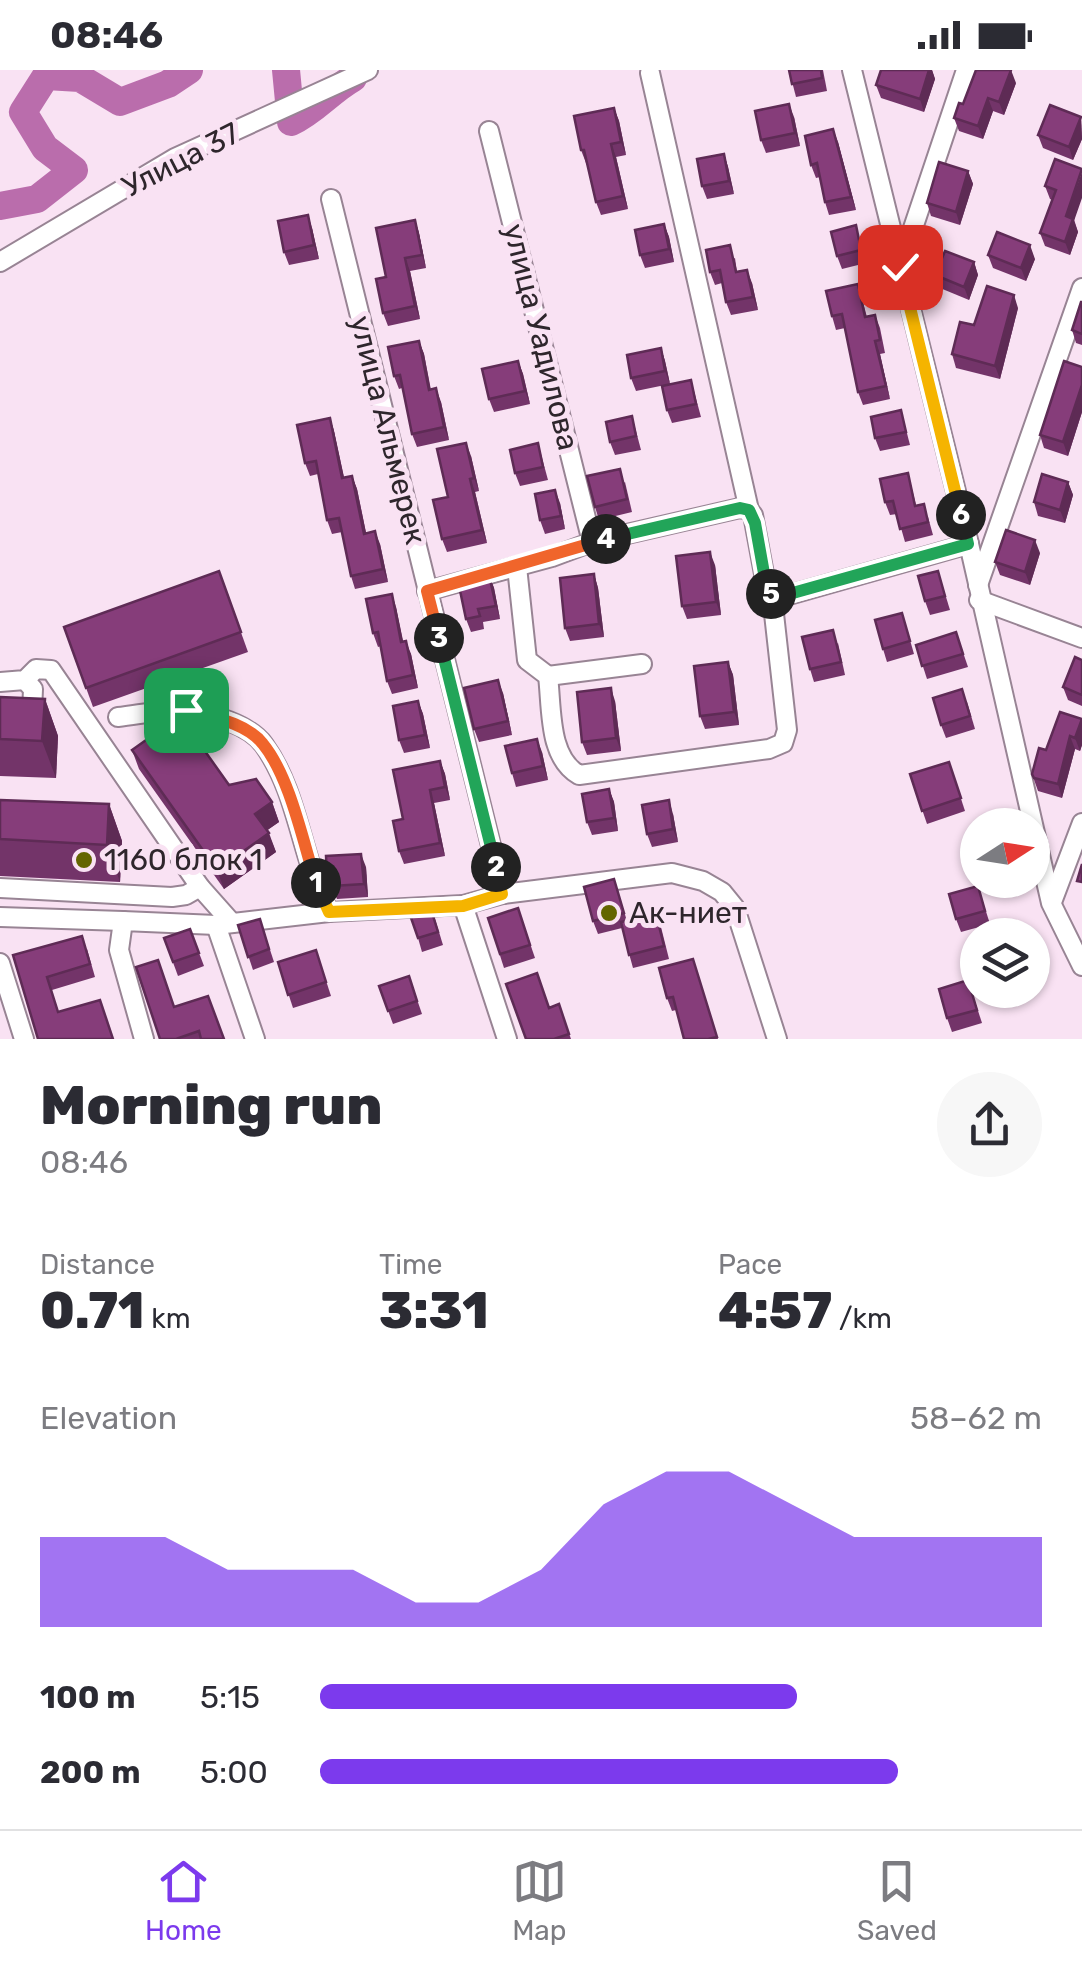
<!DOCTYPE html>
<meta charset="utf-8">
<style>
body{margin:0;font-family:Rubik,sans-serif;background:#f7f7f7;color:#2b2b33;height:100vh;display:flex;flex-direction:column;font-size:38px;white-space:nowrap}
*{box-sizing:border-box;margin:0}
p{font-size:32px;color:#7c7c81}
.icon{flex:none;width:55px;height:55px;fill:none;stroke:currentColor;stroke-width:2;stroke-linecap:round;stroke-linejoin:round}
.map{position:relative;height:969px;overflow:hidden}
.details{display:flex;flex-direction:column;background:#fff;flex:1}
.details>*{flex:none}
.needle{width:65px;rotate:78deg}
.fabs{position:absolute;left:960px;top:738px;display:grid;gap:20px}
.fabs a{display:grid;place-items:center;width:90px;height:90px;border-radius:50%;background:#fff;box-shadow:0 2px 8px #0004;font-size:50px}
.pin{position:absolute;display:grid;place-items:center;width:85px;height:85px;color:#fff;margin:-42px;border-radius:20px;box-shadow:0 5px 15px #0006}
.km{position:absolute;width:50px;height:50px;margin:-25px;border-radius:50%;background:#222;color:#fff;font-size:28px;line-height:50px;text-align:center}
.round{display:grid;place-items:center;flex:none;width:105px;height:105px;border-radius:52px;background:#f7f7f7}
.summary{display:flex;align-items:center;justify-content:space-between;height:170px;padding:0 40px}
h1{font-size:55px;font-weight:800;line-height:75px}
.figures{display:grid;grid-template-columns:repeat(3,1fr);gap:15px;height:170px;padding:10px 40px}
.figures div{display:grid;align-content:center}
.figures b{font-size:50px;font-weight:800}
.figures small{font-size:28px;font-weight:400}
.figures p{font-size:28px}
.chart{height:280px;padding:20px 40px}
.chart p{display:flex;justify-content:space-between}
.chart svg{width:100%;height:180px;margin-top:10px;fill:#7c3aed;opacity:.7}
ul{padding:0 40px;list-style:none;font-size:32px}
li{display:grid;grid-template-columns:160px 120px 1fr;align-items:center;height:75px}
li i{height:25px;border-radius:12px;background:#7c3aed}
.status{display:flex;justify-content:space-between;align-items:center;height:70px;padding:0 50px;background:#fff;direction:ltr}
.status svg{height:28px;fill:currentColor}
.dock{display:flex;justify-content:space-around;align-items:center;height:140px;border-top:2px solid #e1e1e2;background:#fff;font-size:28px;color:#7c7c81}
.dock a{display:grid;justify-items:center;gap:5px}
.dock .active{color:#7c3aed}
.map>svg:first-child{display:block}
.lines{fill:none;stroke-linecap:round;stroke-linejoin:round}
.river{stroke:#ba6dac;stroke-width:28}
.minor-casing{stroke:#988494;stroke-width:22}
.minor{stroke:#fff;stroke-width:18}
.wall{fill:#733469}
.shaded-wall{fill:#5e2b55}
.building{fill:#863d7a;stroke:#5e2b55;stroke-width:2.5}
.split-1-casing{stroke:#fff;stroke-width:20}
.split-2-casing{stroke:#fff;stroke-width:20}
.split-3-casing{stroke:#fff;stroke-width:20}
.split-4-casing{stroke:#fff;stroke-width:20}
.split-5-casing{stroke:#fff;stroke-width:20}
.split-6-casing{stroke:#fff;stroke-width:20}
.split-7-casing{stroke:#fff;stroke-width:20}
.split-1{stroke:#f0652b;stroke-width:12}
.split-2{stroke:#f5b400;stroke-width:12}
.split-3{stroke:#22a559;stroke-width:12}
.split-4{stroke:#f0652b;stroke-width:12}
.split-5{stroke:#22a559;stroke-width:12}
.split-6{stroke:#22a559;stroke-width:12}
.split-7{stroke:#f5b400;stroke-width:12}
.poi-dot{fill:#636500;stroke:#f9e2f3;stroke-width:4}
.labels{text-anchor:middle;stroke-width:10;stroke-linejoin:round;paint-order:stroke}
.street-label{font-size:30px;fill:#2e262c;stroke:#f9e2f3}
.poi-label{font-size:30px;fill:#2e262c;stroke:#f9e2f3;text-anchor:start}
</style>
<div class="status"><b>08:46</b><svg viewBox="0 0 49 12"><path d="M0 12V9h3v3zM5 12V6h3v6zM10 12V3h3v9zM15 12V0h3v12zM26 1h20v11H26zM47 4h2v5h-2z"/></svg></div>
<div class="map">
<svg width="1082" height="969" viewBox="0 0 1082 969">
<rect width="100%" height="100%" fill="#f9e2f3"/>
<g class="lines">
<g class="river">
<path d="M286,0L291,52C315,41 330,21 353,8"/>
<path d="M0,136L37,129L74,100L45,78L23,42L46,6L80,8L120,32L168,14L189,0"/>
</g>
<g class="minor-casing">
<g id="minor">
<path d="M852,0L969,474L1051,833L1082,896"/>
<path d="M650,3L749,440"/>
<path d="M489,61L592,472"/>
<path d="M331,129L503,824"/>
<path d="M0,192L175,88L368,0"/>
<path d="M900,197L966,0"/>
<path d="M517,497L527,590L548,606C552,639 548,687 579,705L769,679L783,673L787,660L772,526"/>
<path d="M978,515L1082,218"/>
<path d="M427,521L552,487L592,472L740,438L749,440L753,445L767,520L772,526L782,527L969,474"/>
<path d="M979,530L1082,568"/>
<path d="M548,606L642,594"/>
<path d="M0,612L25,610L36,599L51,600L200,817L232,853"/>
<path d="M0,644L32,643L33,619L25,610"/>
<path d="M118,647C139,645 166,638 187,641C211,643 250,655 264,675C299,724 301,789 329,842"/>
<path d="M0,818L172,827L186,825L200,817"/>
<path d="M1052,832L1082,753"/>
<path d="M463,835L507,969"/>
<path d="M0,847L123,851"/>
<path d="M216,855L255,969"/>
<path d="M0,893L24,969"/>
<path d="M144,969L119,880L123,851L216,855L329,842L463,835L503,824L672,803L703,811L722,822L735,838L777,969"/>
</g>
</g>
<use href="#minor" class="minor"/>
</g>
<g class="wall">
<path d="M789,0H823L827,21L796,27Z"/>
<path d="M881,0H932L935,9L924,42L881,28L876,15Z"/>
<path d="M1016,13L1004,45L993,41L983,69L959,61L954,48L963,34Z"/>
<path d="M614,38L619,51L626,85L616,87L628,139L601,145L596,132L587,93H586L581,80Z"/>
<path d="M794,47L800,76L766,83L761,70Z"/>
<path d="M1081,47L1082,69L1073,90L1043,78L1038,65Z"/>
<path d="M838,72L856,140L829,145L825,132L820,107L816,108L811,95Z"/>
<path d="M724,84L728,97L734,124L707,129L702,116Z"/>
<path d="M1055,89L1078,162L1070,185L1045,176L1040,163L1052,130L1050,129L1045,116Z"/>
<path d="M968,101L973,114L960,155L931,146L927,133Z"/>
<path d="M415,150L419,163L426,198L410,201L420,249L388,256L383,243L386,207Z"/>
<path d="M664,154L669,167L674,192L645,198L640,185Z"/>
<path d="M312,158L319,189L289,195L284,182Z"/>
<path d="M860,169L866,193L842,199L837,186Z"/>
<path d="M988,185L1035,189L1026,211L993,198Z"/>
<path d="M735,188L737,202L752,213L758,240L731,245L726,232L722,213L715,215L710,202Z"/>
<path d="M974,192L978,205L969,230L940,218L935,205Z"/>
<path d="M858,214L867,247L875,245L880,258L885,283L880,284L890,329L863,335L858,322L845,258L836,260L832,246Z"/>
<path d="M1082,232V275L1076,273L1072,260Z"/>
<path d="M1018,238L1000,309L956,298L952,284L974,255Z"/>
<path d="M419,271L424,284L431,320L441,332L449,370L417,377L412,364L402,318L399,319L394,306Z"/>
<path d="M661,278L665,291L670,314L636,321L631,308Z"/>
<path d="M518,291L523,304L530,334L494,342L489,329Z"/>
<path d="M1082,297V342L1068,386L1044,378L1040,365Z"/>
<path d="M691,310L701,347L672,353L667,340Z"/>
<path d="M901,340L910,375L880,381L875,368Z"/>
<path d="M632,346L641,380L615,385L610,372Z"/>
<path d="M330,348L334,361L344,408L352,406L357,419L366,463L380,474L388,512L355,519L351,506L342,462L332,464L327,450L318,404L310,406L305,393Z"/>
<path d="M538,373L548,410L520,416L515,403Z"/>
<path d="M471,386L479,421L475,422L487,473L447,482L442,469L448,427Z"/>
<path d="M908,403L916,435L928,447L933,465L905,472L897,444L890,445L885,432Z"/>
<path d="M625,412L632,442L599,450L595,437Z"/>
<path d="M1068,412L1073,425L1065,453L1038,446L1034,432Z"/>
<path d="M560,433L565,459L545,464L540,450Z"/>
<path d="M1040,483L1030,515L1000,505L995,492Z"/>
<path d="M715,495L721,545L687,549L682,536Z"/>
<path d="M219,501L248,582L93,637L64,557Z"/>
<path d="M938,501L950,540L930,545L925,531Z"/>
<path d="M594,504L598,518L604,567L570,571L565,558Z"/>
<path d="M489,505L494,518L500,549L483,552L484,559L471,562L466,549Z"/>
<path d="M396,537L403,572L411,584L418,618L392,624L387,611L381,576L378,577L373,563Z"/>
<path d="M906,556L914,584L887,592L883,579Z"/>
<path d="M956,562L968,597L927,609L916,575Z"/>
<path d="M838,573L845,605L814,612L810,599Z"/>
<path d="M1082,590V636L1068,630L1063,617Z"/>
<path d="M728,592L733,605L739,655L705,659L700,646Z"/>
<path d="M503,623L512,665L479,672L474,659Z"/>
<path d="M0,627L45,629L58,666L56,708L0,706Z"/>
<path d="M418,631L423,644L430,678L404,683L399,670Z"/>
<path d="M615,631L621,681L587,685L582,672Z"/>
<path d="M967,632L975,659L946,668L941,655Z"/>
<path d="M1082,649V675L1080,681L1075,679L1062,728L1038,721L1032,704L1046,680Z"/>
<path d="M132,680L272,732L279,752L267,760L276,782L224,819L139,699Z"/>
<path d="M542,682L548,710L516,717L512,703Z"/>
<path d="M440,691L445,704L450,730L434,733L445,786L404,794L399,781L403,749Z"/>
<path d="M949,692L965,741L927,754L910,704Z"/>
<path d="M609,719L614,732L618,761L592,765L587,752Z"/>
<path d="M0,730L109,734L122,771L120,812L0,806Z"/>
<path d="M673,744L678,772L652,777L647,764Z"/>
<path d="M366,797L368,827L337,829L327,805Z"/>
<path d="M614,809L627,851L661,857L669,889L633,898L622,858L598,864L593,851Z"/>
<path d="M982,829L990,854L961,862L956,849Z"/>
<path d="M518,838L535,888L504,898L488,848Z"/>
<path d="M260,849L274,892L253,900L238,855Z"/>
<path d="M435,849L443,875L422,882L418,868Z"/>
<path d="M190,859L204,896L178,906L164,868Z"/>
<path d="M87,879L95,907L52,920L13,885Z"/>
<path d="M316,880L331,926L293,938L278,892Z"/>
<path d="M693,889L718,969H684L676,940L672,941L667,928Z"/>
<path d="M1032,891L1038,906L1032,908Z"/>
<path d="M409,906L422,944L393,954L379,916Z"/>
<path d="M968,910L982,953L952,962L947,948Z"/>
<path d="M559,934L571,969H526L549,938Z"/>
<path d="M174,937L224,969H160Z"/>
</g>
<g class="shaded-wall">
<path d="M929,0H932L935,9L924,42L920,29Z"/>
<path d="M1011,0L1016,13L1004,45L999,32Z"/>
<path d="M988,28L993,41L983,69L978,56Z"/>
<path d="M789,34L794,47L800,76L795,63Z"/>
<path d="M614,38L619,51L626,85L621,72Z"/>
<path d="M1081,47L1082,69L1073,90L1069,77Z"/>
<path d="M833,59L838,72L856,140L851,127Z"/>
<path d="M611,74L616,87L628,139L623,126Z"/>
<path d="M724,84L728,97L734,124L729,111Z"/>
<path d="M968,101L973,114L960,155L956,142Z"/>
<path d="M1082,102V128L1074,151L1078,162L1070,185L1065,172L1066,146Z"/>
<path d="M308,145L312,158L319,189L314,175Z"/>
<path d="M415,150L419,163L426,198L422,185Z"/>
<path d="M664,154L669,167L674,192L669,179Z"/>
<path d="M1030,175L1035,189L1026,211L1021,198Z"/>
<path d="M405,188L410,201L420,249L415,236Z"/>
<path d="M974,192L978,205L969,230L964,217Z"/>
<path d="M747,200L752,213L758,240L753,227Z"/>
<path d="M1014,225L1018,238L1000,309L995,296Z"/>
<path d="M419,271L424,284L433,333L429,320Z"/>
<path d="M875,271L880,284L890,329L886,316Z"/>
<path d="M661,278L665,291L670,314L665,301Z"/>
<path d="M518,291L523,304L530,334L525,321Z"/>
<path d="M1082,315V342L1068,386L1063,372Z"/>
<path d="M436,318L441,332L449,370L444,357Z"/>
<path d="M330,348L334,361L347,421L342,408Z"/>
<path d="M466,373L471,386L479,421L474,408Z"/>
<path d="M352,406L357,419L369,477L364,464Z"/>
<path d="M470,409L475,422L487,473L482,460Z"/>
<path d="M1068,412L1073,425L1065,453L1060,440Z"/>
<path d="M555,420L560,433L565,459L561,446Z"/>
<path d="M375,461L380,474L388,512L383,499Z"/>
<path d="M1035,470L1040,483L1030,515L1025,502Z"/>
<path d="M710,482L715,495L721,545L716,532Z"/>
<path d="M594,504L598,518L604,567L599,554Z"/>
<path d="M489,505L494,518L500,549L496,536Z"/>
<path d="M392,524L396,537L406,585L401,572Z"/>
<path d="M406,571L411,584L418,618L413,605Z"/>
<path d="M728,592L733,605L739,655L734,642Z"/>
<path d="M498,610L503,623L512,665L508,651Z"/>
<path d="M611,618L615,631L621,681L616,668Z"/>
<path d="M45,629L58,666L56,708L42,671Z"/>
<path d="M418,631L423,644L430,678L425,665Z"/>
<path d="M1082,649V675L1080,681L1075,668Z"/>
<path d="M1070,666L1075,679L1062,728L1058,714Z"/>
<path d="M537,669L542,682L548,710L543,696Z"/>
<path d="M440,691L445,704L450,730L445,717Z"/>
<path d="M609,719L614,732L618,761L614,748Z"/>
<path d="M430,720L434,733L445,786L440,773Z"/>
<path d="M669,730L673,744L678,772L673,759Z"/>
<path d="M272,732L279,752L262,764L255,744Z"/>
<path d="M109,734L122,771L120,812L107,775Z"/>
<path d="M269,763L276,782L224,819L217,800Z"/>
<path d="M361,784L366,797L368,827L364,814Z"/>
</g>
<g class="building">
<path d="M789,0H821L822,8L792,14Z"/>
<path d="M881,0H929L920,29L876,15Z"/>
<path d="M976,0H1011L999,32L988,28L978,56L954,48L959,33L963,34Z"/>
<path d="M789,34L795,63L761,70L755,41Z"/>
<path d="M1050,35L1081,47L1069,77L1038,65Z"/>
<path d="M614,38L621,72L611,74L623,126L596,132L584,80H581L574,46Z"/>
<path d="M833,59L851,127L825,132L817,93L811,95L805,66Z"/>
<path d="M724,84L729,111L702,116L697,89Z"/>
<path d="M1055,89L1082,99L1066,146L1073,149L1065,172L1040,163L1056,120L1045,116Z"/>
<path d="M939,92L968,101L956,142L927,133Z"/>
<path d="M308,145L314,175L284,182L278,151Z"/>
<path d="M415,150L422,185L405,188L415,236L383,243L376,209L386,207L376,158Z"/>
<path d="M664,154L669,179L640,185L635,160Z"/>
<path d="M856,155L861,180L837,186L831,162Z"/>
<path d="M997,162L1030,175L1021,198L988,185Z"/>
<path d="M730,175L736,202L747,200L753,227L726,232L720,200L710,202L706,180Z"/>
<path d="M945,181L974,192L964,217L935,205Z"/>
<path d="M858,214L865,247L875,245L880,270L875,271L886,316L858,322L842,244L832,246L826,221Z"/>
<path d="M987,216L1014,225L995,296L952,284L960,252L974,255Z"/>
<path d="M1081,232H1082V264L1072,260Z"/>
<path d="M419,271L429,320L436,318L444,357L412,364L400,305L394,306L388,277Z"/>
<path d="M661,278L665,301L631,308L627,285Z"/>
<path d="M518,291L525,321L489,329L482,299Z"/>
<path d="M1064,291L1082,297V315L1063,372L1040,365Z"/>
<path d="M691,310L696,334L667,340L662,316Z"/>
<path d="M901,340L906,362L875,368L871,347Z"/>
<path d="M632,346L636,366L610,372L606,352Z"/>
<path d="M330,348L342,408L352,406L364,464L375,461L383,499L351,506L339,448L327,450L316,391L305,393L297,355Z"/>
<path d="M466,373L474,408L470,409L482,460L442,469L433,430L448,427L437,379Z"/>
<path d="M538,373L543,397L515,403L510,380Z"/>
<path d="M620,399L627,429L595,437L587,406Z"/>
<path d="M908,403L915,436L924,434L928,452L900,459L893,431L885,432L880,409Z"/>
<path d="M1042,404L1068,412L1060,440L1034,432Z"/>
<path d="M555,420L561,446L540,450L535,424Z"/>
<path d="M1006,460L1035,470L1025,502L995,492Z"/>
<path d="M710,482L716,532L682,536L676,486Z"/>
<path d="M219,501L241,562L86,618L64,557Z"/>
<path d="M938,501L945,526L925,531L918,506Z"/>
<path d="M594,504L599,554L565,558L560,508Z"/>
<path d="M489,505L496,536L478,539L480,546L466,549L458,511Z"/>
<path d="M392,524L401,572L406,571L413,605L387,611L378,562L373,563L366,529Z"/>
<path d="M902,543L910,571L883,579L875,550Z"/>
<path d="M833,560L841,592L810,599L802,567Z"/>
<path d="M956,562L963,584L922,596L916,575Z"/>
<path d="M1075,587L1082,590V625L1063,617Z"/>
<path d="M728,592L734,642L700,646L694,596Z"/>
<path d="M498,610L508,651L474,659L464,618Z"/>
<path d="M611,618L616,668L582,672L577,622Z"/>
<path d="M962,619L970,646L941,655L933,628Z"/>
<path d="M0,627L45,629L42,671L0,669Z"/>
<path d="M418,631L425,665L399,670L393,636Z"/>
<path d="M1060,642L1082,649L1075,668L1070,666L1058,714L1034,708L1032,704L1039,678L1046,680Z"/>
<path d="M180,646L229,715L256,709L272,732L255,744L269,763L217,800L132,680Z"/>
<path d="M537,669L543,696L512,703L505,676Z"/>
<path d="M440,691L445,717L430,720L440,773L399,781L393,751L403,749L393,700Z"/>
<path d="M949,692L961,728L922,741L910,704Z"/>
<path d="M609,719L614,748L587,752L582,724Z"/>
<path d="M0,730L109,734L107,775L0,769Z"/>
<path d="M669,730L673,759L647,764L642,735Z"/>
<path d="M978,777V793L973,778Z"/>
<path d="M361,784L364,814L332,816L327,805L326,786Z"/>
<path d="M1082,794V812L1077,811Z"/>
<path d="M614,809L624,843L593,851L584,817Z"/>
<path d="M978,816L985,841L956,849L949,824Z"/>
<path d="M430,836L438,862L418,868L409,842Z"/>
<path d="M518,838L530,875L500,884L488,848Z"/>
<path d="M656,844L664,876L629,885L621,852Z"/>
<path d="M260,849L269,879L248,887L238,855Z"/>
<path d="M190,859L199,883L173,892L164,868Z"/>
<path d="M82,866L90,894L47,907L58,942L100,930L113,969H38L13,885Z"/>
<path d="M316,880L326,912L288,925L278,892Z"/>
<path d="M693,889L717,967L708,969H684L673,927L667,928L659,898Z"/>
<path d="M158,890L174,937L208,926L224,969H201L199,961L176,969H160L136,897Z"/>
<path d="M537,903L549,938L559,934L569,964L554,969H526L506,914Z"/>
<path d="M409,906L417,931L388,941L379,916Z"/>
<path d="M968,910L977,940L947,948L939,919Z"/>
</g>
<g class="lines">
<g class="split-1-casing">
<path id="split-1" d="M186,640C211,647 246,652 263,674C290,707 303,772 316,813"/>
</g>
<g class="split-2-casing">
<path id="split-2" d="M316,813L329,842L463,836L502,824L496,797"/>
</g>
<g class="split-3-casing">
<path id="split-3" d="M439,568L496,797"/>
</g>
<g class="split-4-casing">
<path id="split-4" d="M439,568L427,521L606,469"/>
</g>
<g class="split-5-casing">
<path id="split-5" d="M606,469L740,438L749,440L755,453L767,520L771,524"/>
</g>
<g class="split-6-casing">
<path id="split-6" d="M771,524L782,526L968,474L961,445"/>
</g>
<g class="split-7-casing">
<path id="split-7" d="M900,197L961,445"/>
</g>
<use href="#split-1" class="split-1"/>
<use href="#split-2" class="split-2"/>
<use href="#split-3" class="split-3"/>
<use href="#split-4" class="split-4"/>
<use href="#split-5" class="split-5"/>
<use href="#split-6" class="split-6"/>
<use href="#split-7" class="split-7"/>
</g>
<g class="poi-dot">
<circle cx="84" cy="790" r="10"/>
<circle cx="609" cy="843" r="10"/>
</g>
<g class="labels">
<g class="street-label">
<text transform="translate(181 90) rotate(-27)" y="10">Улица 37</text>
<text transform="translate(541 267) rotate(76)" y="10">улица Уадилова</text>
<text transform="translate(388 360) rotate(76)" y="10">улица Альмерек</text>
</g>
<g class="poi-label">
<text x="104" y="800">1160 блок 1</text>
<text x="629" y="853">Ак-ниет</text>
</g>
</g>
</svg>
<div class="fabs">
<a><svg class="needle" viewBox="-14 -14 28 28"><path d="M0-13l5 13h-10z" fill="#e53935"/><path d="M0 13l5-13h-10z" fill="#7c7c81"/></svg></a>
<a><svg class="icon" aria-label="layers" viewBox="0 0 24 24"><path d="M12 4l9 5-9 5-9-5zM3 14l9 5 9-5"/></svg></a>
</div>
<div class="pin" style="left:186px;top:640px;background:#1e9e55"><svg class="icon" aria-label="arrive" viewBox="0 0 24 24"><path d="M6 21V4h12l-3 4 3 4H6"/></svg></div>
<div class="pin" style="left:900px;top:197px;background:#d93025"><svg class="icon" aria-label="check" viewBox="0 0 24 24"><path d="M5 12l5 5 9-10"/></svg></div>
<b class="km" style="left:316px;top:813px">1</b>
<b class="km" style="left:496px;top:797px">2</b>
<b class="km" style="left:439px;top:568px">3</b>
<b class="km" style="left:606px;top:469px">4</b>
<b class="km" style="left:771px;top:524px">5</b>
<b class="km" style="left:961px;top:445px">6</b>
</div>
<section class="details">
<div class="summary"><div><h1>Morning run</h1><p>08:46</p></div><a class="round"><svg class="icon" aria-label="share" viewBox="0 0 24 24"><path d="M12 15V3M7 8l5-5 5 5M5 13v7h14v-7"/></svg></a></div>
<div class="figures">
<div><p>Distance</p><b>0.71<small> km</small></b></div>
<div><p>Time</p><b>3:31</b></div>
<div><p>Pace</p><b>4:57<small> /km</small></b></div>
</div>
<div class="chart"><p><span>Elevation</span>58–62 m</p>
<svg viewBox="0 0 160 44" preserveAspectRatio="none"><path d="M0 44V22L10 22L20 22L30 30L40 30L50 30L60 38L70 38L80 30L90 14L100 6L110 6L120 14L130 22L140 22L150 22L160 22V44z"/></svg>
</div>
<ul>
<li><b>100 m</b>5:15<i style="width:66%"></i></li>
<li><b>200 m</b>5:00<i style="width:80%"></i></li>
</ul>
</section>
<nav class="dock">
<a class="active"><svg class="icon" aria-label="home" viewBox="0 0 24 24"><path d="M3 11l9-7 9 7M6 9v11h12V9"/></svg>Home</a>
<a><svg class="icon" aria-label="map" viewBox="0 0 24 24"><path d="M3 6l6-2 6 2 6-2v14l-6 2-6-2-6 2zM9 4v14M15 6v14"/></svg>Map</a>
<a><svg class="icon" aria-label="saved" viewBox="0 0 24 24"><path d="M7 4h10v16l-5-4-5 4z"/></svg>Saved</a>
</nav>
